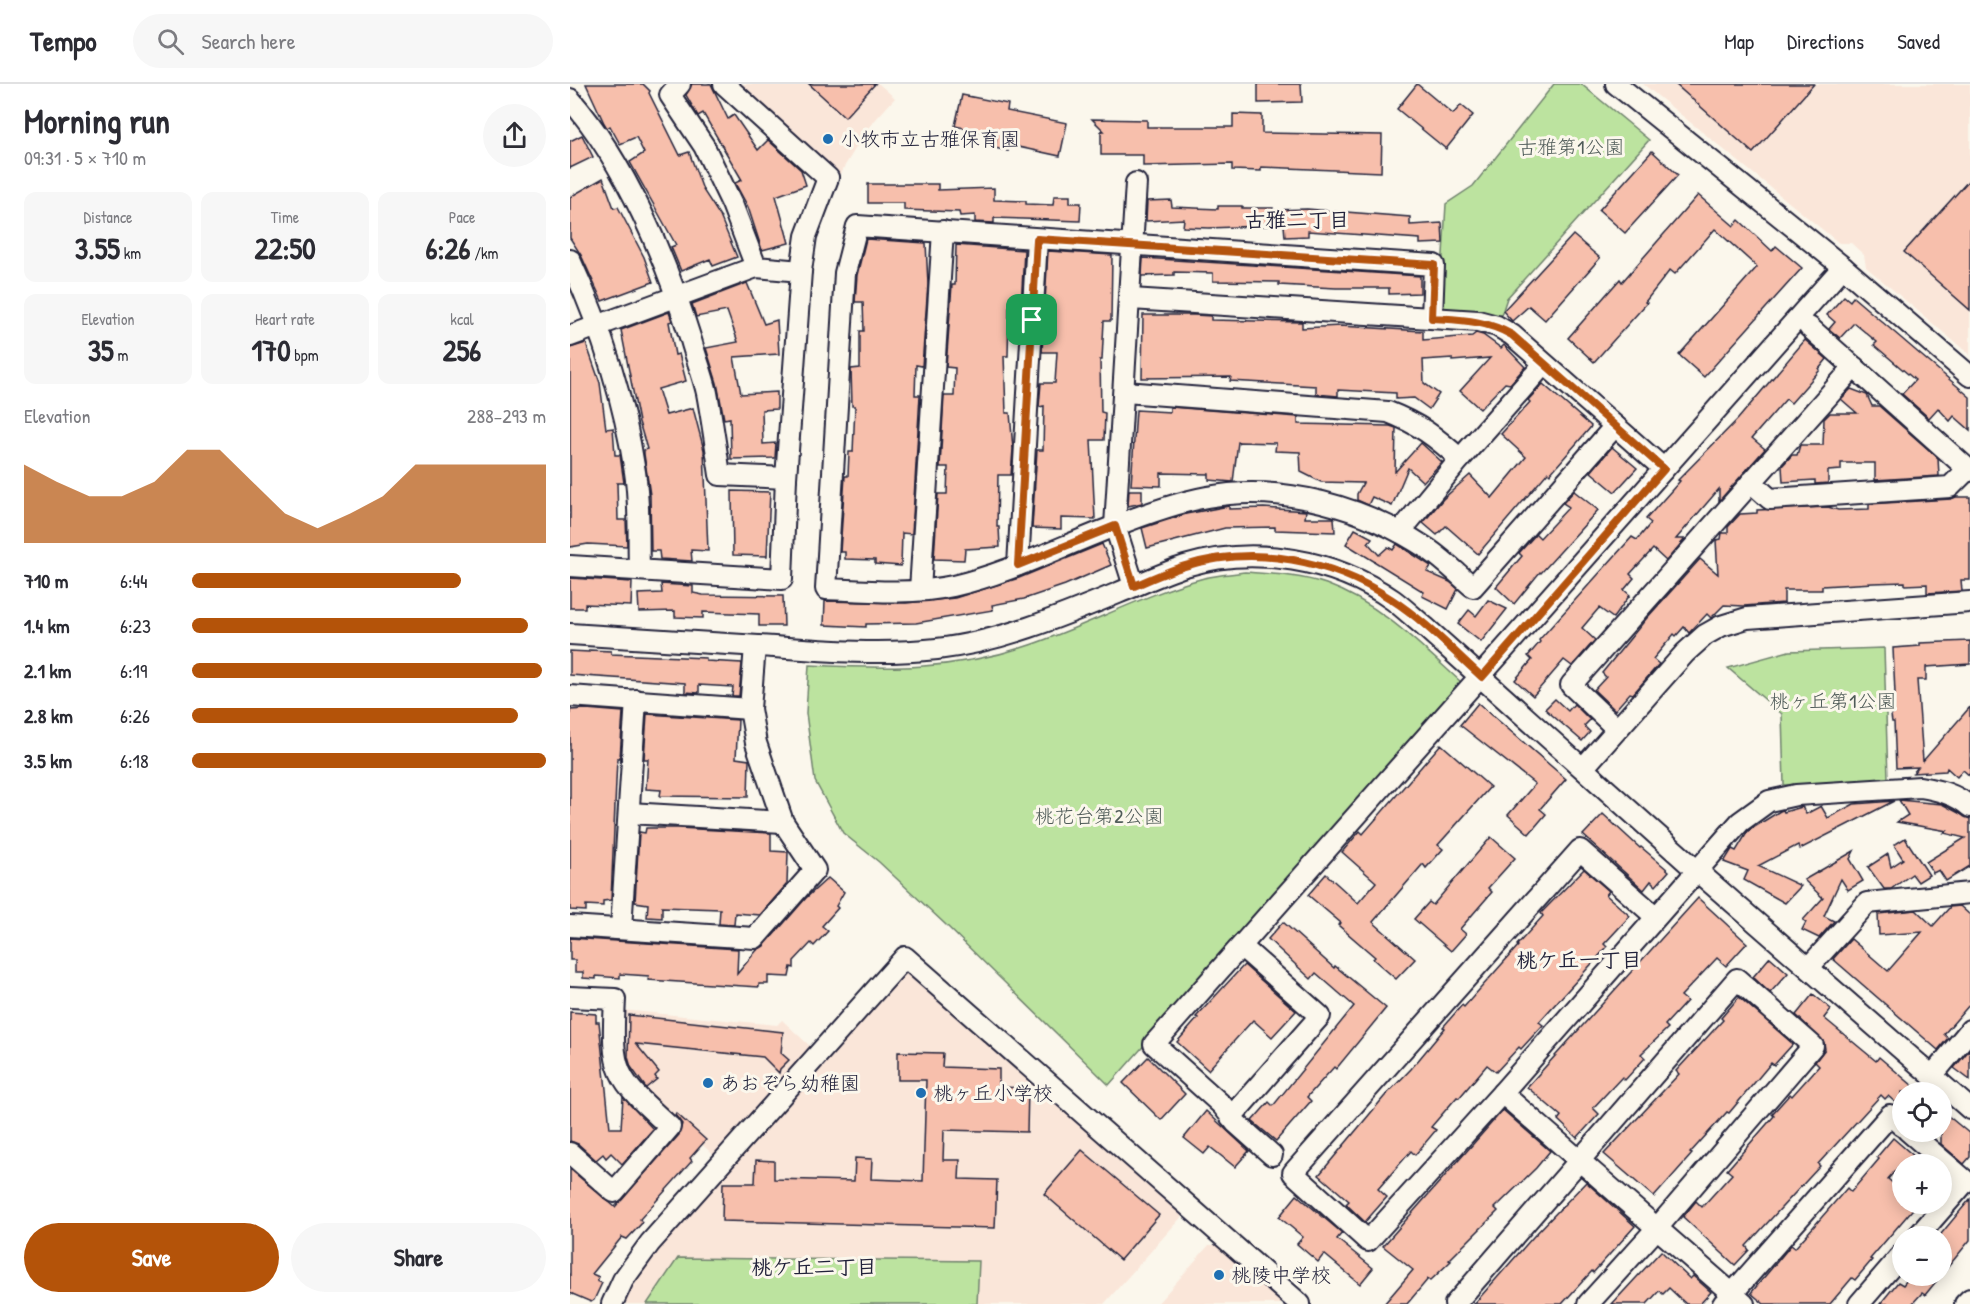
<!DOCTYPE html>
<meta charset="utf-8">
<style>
body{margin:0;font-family:"Patrick Hand","Klee One",sans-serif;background:#f7f7f7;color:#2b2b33;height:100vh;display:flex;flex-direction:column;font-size:22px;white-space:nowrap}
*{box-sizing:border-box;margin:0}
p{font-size:20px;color:#7c7c81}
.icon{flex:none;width:33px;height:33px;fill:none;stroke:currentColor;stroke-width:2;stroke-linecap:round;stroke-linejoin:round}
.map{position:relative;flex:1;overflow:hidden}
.drawer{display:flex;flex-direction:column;background:#fff;width:570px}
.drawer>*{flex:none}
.controls{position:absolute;left:1322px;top:998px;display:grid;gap:12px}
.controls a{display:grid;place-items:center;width:60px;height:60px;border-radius:50%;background:#fff;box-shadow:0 3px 15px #0003;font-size:30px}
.pin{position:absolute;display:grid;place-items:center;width:51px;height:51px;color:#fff;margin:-26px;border-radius:12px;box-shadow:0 3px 9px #0006}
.round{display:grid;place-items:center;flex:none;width:63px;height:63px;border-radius:32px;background:#f7f7f7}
.summary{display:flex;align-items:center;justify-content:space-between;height:102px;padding:0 24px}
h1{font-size:33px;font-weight:700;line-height:45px}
.metrics{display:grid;grid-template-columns:repeat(3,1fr);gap:9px;height:102px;padding:6px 24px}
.metrics div{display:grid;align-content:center;border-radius:12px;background:#f7f7f7;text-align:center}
.metrics b{font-size:30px;font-weight:700}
.metrics small{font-size:16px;font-weight:400}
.metrics p{font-size:16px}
.chart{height:168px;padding:12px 24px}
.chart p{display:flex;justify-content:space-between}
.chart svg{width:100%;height:108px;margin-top:6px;fill:#b45309;opacity:.7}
.cta{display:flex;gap:12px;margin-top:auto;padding:12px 24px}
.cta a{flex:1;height:69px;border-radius:36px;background:#b45309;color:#fff;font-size:24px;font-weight:700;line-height:69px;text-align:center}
.cta a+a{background:#f7f7f7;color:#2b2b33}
ul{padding:0 24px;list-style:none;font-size:20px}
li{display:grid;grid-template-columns:96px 72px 1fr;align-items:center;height:45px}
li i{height:15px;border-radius:8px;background:#b45309}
header{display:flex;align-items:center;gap:36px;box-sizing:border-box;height:84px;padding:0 30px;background:#fff;border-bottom:2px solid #e1e1e2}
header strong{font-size:28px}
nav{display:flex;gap:33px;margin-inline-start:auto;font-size:21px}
.search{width:420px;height:54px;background:#f7f7f7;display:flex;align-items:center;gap:15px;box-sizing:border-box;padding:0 21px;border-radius:33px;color:#7c7c81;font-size:22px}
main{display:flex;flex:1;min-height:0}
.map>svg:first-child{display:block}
.built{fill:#fae6d9}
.green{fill:#bce39f;stroke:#6f826d;stroke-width:1.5}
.building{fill:#f7bfac;stroke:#22223b;stroke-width:1.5}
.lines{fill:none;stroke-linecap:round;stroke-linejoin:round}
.minor-casing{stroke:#22223b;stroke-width:24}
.minor{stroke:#fbf7ec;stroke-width:20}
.route-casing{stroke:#fff;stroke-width:12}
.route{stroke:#b45309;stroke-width:8}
.poi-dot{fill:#1f6fb2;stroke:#fbf7ec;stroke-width:2}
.labels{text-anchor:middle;stroke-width:6;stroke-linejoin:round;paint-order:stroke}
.poi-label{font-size:20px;fill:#22223b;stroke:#fbf7ec;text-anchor:start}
.park-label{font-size:20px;fill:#505c59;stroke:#fbf7ec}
.neighbourhood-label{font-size:21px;font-weight:bold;fill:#22223b;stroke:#fbf7ec}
</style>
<header>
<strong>Tempo</strong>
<div class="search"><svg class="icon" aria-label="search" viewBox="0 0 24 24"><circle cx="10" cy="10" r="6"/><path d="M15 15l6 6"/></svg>Search here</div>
<nav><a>Map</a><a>Directions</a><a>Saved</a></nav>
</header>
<main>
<section class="drawer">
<div class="summary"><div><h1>Morning run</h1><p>09:31 · 5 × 710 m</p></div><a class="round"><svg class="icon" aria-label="share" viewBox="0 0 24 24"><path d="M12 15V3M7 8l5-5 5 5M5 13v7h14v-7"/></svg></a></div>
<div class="metrics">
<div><p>Distance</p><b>3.55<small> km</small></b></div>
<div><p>Time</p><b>22:50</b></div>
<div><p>Pace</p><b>6:26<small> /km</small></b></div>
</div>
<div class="metrics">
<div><p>Elevation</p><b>35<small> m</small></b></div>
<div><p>Heart rate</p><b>170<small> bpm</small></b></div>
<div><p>kcal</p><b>256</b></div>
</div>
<div class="chart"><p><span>Elevation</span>288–293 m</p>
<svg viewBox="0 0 160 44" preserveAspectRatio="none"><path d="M0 44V12L10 19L20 25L30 25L40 19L50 6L60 6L70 19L80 32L90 38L100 32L110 25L120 12L130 12L140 12L150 12L160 12V44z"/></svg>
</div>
<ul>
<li><b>710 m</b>6:44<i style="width:76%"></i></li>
<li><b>1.4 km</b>6:23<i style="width:95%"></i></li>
<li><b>2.1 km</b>6:19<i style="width:99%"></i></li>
<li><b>2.8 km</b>6:26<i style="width:92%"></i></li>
<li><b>3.5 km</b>6:18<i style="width:100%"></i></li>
</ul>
<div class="cta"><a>Save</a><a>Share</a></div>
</section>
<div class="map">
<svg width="1400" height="1220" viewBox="0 0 1400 1220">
<rect width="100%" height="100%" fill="#fbf7ec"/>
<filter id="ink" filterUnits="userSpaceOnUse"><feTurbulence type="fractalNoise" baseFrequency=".0167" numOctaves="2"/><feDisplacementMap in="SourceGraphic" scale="12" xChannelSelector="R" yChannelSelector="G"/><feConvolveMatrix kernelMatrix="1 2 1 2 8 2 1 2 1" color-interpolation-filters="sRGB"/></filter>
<g filter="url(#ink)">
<g class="built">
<path d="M167,0H309L325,14L298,44L268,93Z"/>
<path d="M1073,0H1400V271L1296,183L1294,171L1281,159H1269Z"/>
<path d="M331,888H341L615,1129L534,1220H50L79,1173Z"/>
<path d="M52,926L207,941L212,936L242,964L146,1073L70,1005L54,979Z"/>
<path d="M639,1161H651L718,1220H587Z"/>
</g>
<g class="green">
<path d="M984,0H1011L1079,56L937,214L930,235L875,227L870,221L876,120L903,102Z"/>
<path d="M675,488C702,490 730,491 756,500C811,520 850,561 892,599L889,607L539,1001L375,840L309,778L273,749L245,697L236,629L239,581C319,585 383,587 460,561C519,541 574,510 634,494C647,491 661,490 675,488Z"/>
<path d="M1314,564L1318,695L1214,701L1212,630L1158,584L1219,567Z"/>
<path d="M108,1174L409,1177L407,1220H77Z"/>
</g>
<g class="building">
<path d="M16,0H73L80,7L79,9L110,71L119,68L133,106L150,132L167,173L143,182L140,175L111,187L101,163L106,161L60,78L74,69L66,53L50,60L40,42L37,44L34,39Z"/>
<path d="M122,0H141L158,35L164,31L188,66L198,56L231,86L236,101L206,112L219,159L192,166L178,123L165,99L172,96L133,29L128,32L116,11Z"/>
<path d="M239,0H305L275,33Z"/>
<path d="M688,0H731L732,18L688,19Z"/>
<path d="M847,0L883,30L891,21L903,31L876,65L827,25Z"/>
<path d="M1105,0H1244L1183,69Z"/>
<path d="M392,11L438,20L437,27L497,39L490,72L439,61L438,67L425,64L427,51L385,42Z"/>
<path d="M663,30L692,31V49L812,51L811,88L691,83V87L662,86V80L573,82V71H531V47H534L522,35L577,36V43H663Z"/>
<path d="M12,51L23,73L0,84V57Z"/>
<path d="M1082,67L1108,91L1055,149L1029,126Z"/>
<path d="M33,94L44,124L48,123L74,173L83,198L32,217L11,171L0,154V113Z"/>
<path d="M1400,95V226L1334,168Z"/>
<path d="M298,100H368V106L424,104V116L456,117V120L483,121L484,112H500V119H511L510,137L424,134V139L405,138V131L390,132L389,128L334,126V119H298Z"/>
<path d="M1128,111L1164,142L1169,136L1202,167L1206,162L1232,184L1134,293L1109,271L1187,183L1145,145L1105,190L1100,186L1075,218L1077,219L1024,278L998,254L1050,195L1052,198Z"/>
<path d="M601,116L602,123L648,125V122H672V124H703V126L737,125L840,133V141L872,139L873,159L850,160V155L738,147V152L715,153L714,141L639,144L613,143L614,135L576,137L577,117Z"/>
<path d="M1003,151L1030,174L975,236L959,222L942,237L933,227Z"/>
<path d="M296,155L356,159L358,200L352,282L346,281L345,311H350L342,450L332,449L331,482L305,480V476L275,475V468H270L275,392H278L279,368H283L285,322H282L281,285L290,284V247H294L293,218H285L287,191Z"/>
<path d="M386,161L454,166L451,224H439L438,272H434L436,329H440L443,365L441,391H428L427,443H429L430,463L395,465L394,476L364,475L368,410H377L378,383H370L374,312H384L385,284L376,283L382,201H385Z"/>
<path d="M478,167L542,171L541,237H534L532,276H530L531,328L535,329L534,356H521L525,435L491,434V445L462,444L467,366H473L474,322L469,323L471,299H485L487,268H472Z"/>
<path d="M573,174L850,192V209L819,210V204H766L709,201V198L643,197V189L604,188V191L572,192Z"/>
<path d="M177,199L194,240L207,236L209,270L164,273L171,310L207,308V325L192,326L193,360L206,359L205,374L161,375L160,334L154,335L147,299L136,264L168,258L157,227L126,233L122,220Z"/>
<path d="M1274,212L1280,217L1283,213L1400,313V346L1384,332L1380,337L1368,324L1359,334L1332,310L1345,296L1304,261L1307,258L1284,239L1270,254L1259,245L1265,238L1257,231Z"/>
<path d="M99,228L102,237L99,238L105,271L109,270L116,297L88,305L96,331L123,324L134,366L138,467L121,466L122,477L90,475L89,467H81L80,411L74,370V366L77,365L69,338L51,246Z"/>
<path d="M573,231H625L641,232V236L732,238V244L770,242L853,247V256L902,252L906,249L913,251L931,264L934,261L955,283L940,300L935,299L910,325L890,307L920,274L882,277V274L853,276L854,299L869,310L859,325L844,314L826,315V309L768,306V312L746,310V302L660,297L661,293L572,294Z"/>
<path d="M1235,256L1257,275L1249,285L1250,286L1221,319L1216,315L1182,354L1195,365L1149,417V405L1106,455H1115L1096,477L1083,465L1060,490L1064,494L1054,506L1060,511L1043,534L1029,524L1012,544L1025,556L1002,582L994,576L963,612L945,596L962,576L958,572L970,558L969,556L1062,453L1067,456L1081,439L1076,435L1110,397L1108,396L1168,335Z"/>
<path d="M16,259L30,299L36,345L43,344L45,371H50L54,399H47L48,436H56L57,462L18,460L0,463V264Z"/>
<path d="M973,300L1021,342L1020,344L980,390L978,388L908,470L876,442L867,451L853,439L873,415L900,391L922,414L956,373L931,350L960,318L958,316Z"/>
<path d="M1281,305L1297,311L1302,322H1309L1368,374L1369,392L1305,396V379H1271V386L1258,387V399L1245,400V396L1213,398L1212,382L1222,371H1227L1230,361H1253L1254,335L1260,329H1287L1271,315Z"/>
<path d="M600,323L728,333V340L820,342L826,344L825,388L851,359L872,378L853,398L838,384L822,422L802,413L798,421L787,416V410L793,399L751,398L731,388L730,368L705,367L706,359L668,358L663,398L639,396V390L591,389V402L561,401L566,326L600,328Z"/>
<path d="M1042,363L1067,384L1045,408L1021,388Z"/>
<path d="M559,406H572V419L558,422Z"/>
<path d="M162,407L200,408L197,472L163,471Z"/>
<path d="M1004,407L1028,426L971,489L970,488L944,520L926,503L952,472L949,469L966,450L970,454L999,423L993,419Z"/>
<path d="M1386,413H1400V496H1391L1392,507L1357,509V500L1335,501V498L1303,499L1252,502V506H1214V519L1174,522L1154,521L1141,534L1137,530L1119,549L1114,543L1106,552L1104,550L1083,575L1089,580L1063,610L1060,609L1045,626L1024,606L1036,593L1032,589L1076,535L1130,475L1148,490L1146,456L1151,455L1152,449H1158V443L1170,430L1187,429V426L1258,423L1268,426L1299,425V420L1381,415Z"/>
<path d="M659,422V425L694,424L736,427L735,434H764L765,448L705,446V443L655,444L577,464L572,444L616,430Z"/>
<path d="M785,445L802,454L798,459L809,471L818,463L823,466L827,460L861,482L857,488L880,498L888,505L878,525L852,512L854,508L776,460Z"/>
<path d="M532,460L541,481L495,501L454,515L422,521L423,526L346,539L296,540V543L254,541L255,517L336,519L385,514L449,494Z"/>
<path d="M0,494L62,498L61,522L15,520V524H0Z"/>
<path d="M91,500L123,502V509L133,511L213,512L214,542H189V530L133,528V534L105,533V527L69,528L68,510L92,509Z"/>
<path d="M918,516L937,525L911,558L888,540L899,526L906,532Z"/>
<path d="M1400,557V580L1356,583V596H1347L1353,677L1400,623V692L1393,686L1387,693L1377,684L1376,687L1343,689L1348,683L1326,684L1324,638H1322L1318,610H1325L1323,564L1350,562V559Z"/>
<path d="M19,566L41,567V570L136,574V577L172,579L169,612H162L163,603L129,601V609L115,608V599L0,591V567L19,568Z"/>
<path d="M985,615L998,627L1004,620L1020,636L1014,642L1020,648L1012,657L975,625Z"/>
<path d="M908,619L996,695L970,725L976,730L959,750L938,731L965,700L890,641Z"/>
<path d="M16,625L53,628L50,674H47L41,816L33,817V822L16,821V827L0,826V626Z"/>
<path d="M77,630L168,636L166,674L179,676L178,713L90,712L91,706L76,705L78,675H74Z"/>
<path d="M871,660L920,703L868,761L873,765L856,784L853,780L803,838L845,875L826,895L803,875L805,873L768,841L771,839L738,811L756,790L788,819L806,798L772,768L790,747L793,750Z"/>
<path d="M1329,716L1372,720L1400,735V782L1376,797L1369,786L1363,789L1356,778L1395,754L1374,749L1377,747L1327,738L1338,731Z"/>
<path d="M1324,717L1230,765L1228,761L1188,782L1231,802L1215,819L1174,796L1178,787L1154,778L1162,765L1166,767L1178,747L1210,727L1213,726L1214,728L1232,723L1236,730L1251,722L1258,734L1284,720Z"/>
<path d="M1033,730L1070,764L1071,763L1099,787L1086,802L1081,797L1074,806L1013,751Z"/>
<path d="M76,744H108L201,749V767L218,768L217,800L190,831L165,829L164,841L149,840L150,825L92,823V834L77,833L78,820L65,818L69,748L75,749Z"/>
<path d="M921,753L945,774L918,804L922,808L890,845L896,850L881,867L844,835L859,818L863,821Z"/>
<path d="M1335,754L1359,791L1348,798L1342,790L1321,805H1314L1298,783L1318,770L1321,783L1333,775L1324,761Z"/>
<path d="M1284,767L1280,775L1293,797L1278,806L1271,795L1254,832L1264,837L1249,854L1232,846L1236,838L1233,836L1253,814L1234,796Z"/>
<path d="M1014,785L1039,807L1036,811L1060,832L1034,860L1037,863L969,938L973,941L951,965L949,963L926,988L917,981L889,1014L887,1013L861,1043L866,1046L845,1071L841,1067L808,1105L817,1113L795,1138L776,1120L779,1117L749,1091L814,1013L841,985L875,944L873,943L892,921L894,923L948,862L947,861L973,832L971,829Z"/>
<path d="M258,794L274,808L266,822L268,824L252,842L258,847L244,862L241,859L224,877V884L221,883L219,893L198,892V900H189V903L78,896L79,892L50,890V894L26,892V895L13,894V888H5V876H0V854L168,865L167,890L187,866L194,862L236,814Z"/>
<path d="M1128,814L1177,859L1156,882L1147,874L1111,912L1117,917L1095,941L1098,944L1071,970L1075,974L1055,996L1052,993L1023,1024L1029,1030L1007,1054L988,1036L991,1032L957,1003Z"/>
<path d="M1390,822L1400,831V920L1374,950L1378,954L1368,966L1263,875L1281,855L1318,887L1352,848L1309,851L1308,830L1346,826L1363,842L1380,823Z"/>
<path d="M713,838L764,884L765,882L816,924L766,985L764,983L737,1013L741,1017L706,1057L682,1037L699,1018L703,1022L784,922L746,889L741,895L698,855Z"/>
<path d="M1200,873L1218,889L1200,909L1183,893Z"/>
<path d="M674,881L726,927L702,953L683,936L638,986L607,958L628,934L626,933Z"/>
<path d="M1243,910L1261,925L1254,934L1306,977L1309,973L1350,1008H1332V1024L1318,1012L1315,1015L1311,1011L1248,1080L1250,1082L1176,1162L1179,1166L1165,1181L1113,1133L1126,1117L1132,1123L1162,1090L1157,1086L1204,1032L1202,1030L1220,1010L1222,1012L1249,982L1245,978L1255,965L1254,958L1226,931Z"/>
<path d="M1169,913L1223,960L1204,981L1201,979L1159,1029L1157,1028L1120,1069L1122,1070L1084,1113L1034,1070L1109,990L1106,987L1153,936L1151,934Z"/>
<path d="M0,928L26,930V938H29L40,1044H51L53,1013L83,1045L52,1080L41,1069L36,1074L33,1070L26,1076L8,1060L0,1057Z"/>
<path d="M59,931L213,948L211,969L219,976L210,985L209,989L193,973L66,960L89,988L85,992L87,995L76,1004L61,983L58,973Z"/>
<path d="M1400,965V996L1384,984Z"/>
<path d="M328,968L373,969L372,983L429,985V1003L458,1004L457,1048L374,1046L373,1076H390L389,1095L427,1096L425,1144L152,1137L153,1099H185L186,1076L204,1077V1095L284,1097L285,1074L302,1075L301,1095L353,1097L356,996H328Z"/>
<path d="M578,973L615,1010L591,1036L553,999Z"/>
<path d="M933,1026L980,1067L966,1084L925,1124L928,1127L879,1176L881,1177L860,1197L858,1195L837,1220H814L843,1186L813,1162Z"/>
<path d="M1371,1026L1400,1050V1073L1394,1080L1371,1060Z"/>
<path d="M636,1027L679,1067L665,1083L640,1063L634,1070L614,1054Z"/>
<path d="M106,1029L136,1056L120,1074L122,1077L70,1135L72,1139L57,1155L52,1153L22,1190L29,1193L27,1197L32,1199L24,1216L21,1218L0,1209V1085L45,1123L109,1051L112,1040L105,1031Z"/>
<path d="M1323,1054L1353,1080H1331L1318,1095L1332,1107V1119H1348L1300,1175L1302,1176L1285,1196L1282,1194L1260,1220H1194L1181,1209L1221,1161L1225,1164L1277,1104L1281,1108L1309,1075L1307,1073Z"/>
<path d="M512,1066L589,1131L550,1176L474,1110Z"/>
<path d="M1016,1098L1065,1142L1023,1189L1022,1187L992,1220H904L963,1153Z"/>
<path d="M727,1111L772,1149L767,1155L803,1184L790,1200L754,1170L748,1178L727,1160L733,1153L709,1133Z"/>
<path d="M1400,1115V1156L1355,1211L1352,1209L1342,1220H1310L1328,1198L1333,1201L1341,1191H1371V1150Z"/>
<path d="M1091,1167L1120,1195L1123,1192L1141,1208L1130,1220H1116L1099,1204L1093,1210L1089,1207L1077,1220H1042Z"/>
</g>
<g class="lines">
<g class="minor-casing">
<g id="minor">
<path d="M110,0L100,11L134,62L162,120L186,183L231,187"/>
<path d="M1046,0L1273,183L1400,292"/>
<path d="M0,15C56,79 96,176 121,256C126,274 133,291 137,309C142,336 146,364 150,391L216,394"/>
<path d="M0,176C31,243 54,316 65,388C70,420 68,454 69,485"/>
<path d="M561,215L908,237L927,242L942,251L1094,385"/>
<path d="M862,234L864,181L287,142L275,189L256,505C298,507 341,511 383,502C439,489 492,462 545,442C575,430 605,419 637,413C712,399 795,423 858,465C874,476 888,490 903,503L1045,342"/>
<path d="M1239,243L1400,387"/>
<path d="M0,252L186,183"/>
<path d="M555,308L818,328C849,340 866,353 890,375"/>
<path d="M1181,398L1200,415L1380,403L1398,385"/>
<path d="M830,448L890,375L974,280"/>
<path d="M448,481L467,155"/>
<path d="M0,482L212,495L216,394L231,187L236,152L258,94L154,0"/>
<path d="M564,502L545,442L566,99"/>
<path d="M350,506L373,147"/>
<path d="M0,550C68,554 136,559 204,563C258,567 313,571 367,565C429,558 490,533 548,509C570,500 593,489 615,482C684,461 765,475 823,516C834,524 844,534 855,543L1126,786L1400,1025"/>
<path d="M0,612L180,625"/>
<path d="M1047,645L1001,601L1284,283"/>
<path d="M1014,683L1115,569L1135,551L1151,542L1177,534L1400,518"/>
<path d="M59,729L213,738"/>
<path d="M1086,833L1010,766L723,1089L798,1157L932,1009L1170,738L1199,717L1226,711L1350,703C1368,706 1386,710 1400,723"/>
<path d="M0,842L185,854L245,786L213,738L186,659L180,625L185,562"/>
<path d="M51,844L66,616"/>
<path d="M1239,883L1297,819L1400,809"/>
<path d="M0,913L45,915C41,990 45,993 100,1043L44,1108L0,1069"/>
<path d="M1362,992L1400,946"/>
<path d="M932,1009L1174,1220"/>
<path d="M661,1033L750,932L672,863"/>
<path d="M1338,1047L1396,1097L1348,1152"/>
<path d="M702,1071L666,1039L652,1021L584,960L1273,183"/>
<path d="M42,1220L53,1196L80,1159L335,873L730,1220"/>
<path d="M885,1220L1167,895L1243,962L1088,1143L1018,1220"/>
<path d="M1153,1220L1320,1031L1332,1042"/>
<path d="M1289,1220L1332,1170"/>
<path d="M1395,1220L1400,1215"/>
</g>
</g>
<use href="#minor" class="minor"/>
</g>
</g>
<g class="lines" filter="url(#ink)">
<g class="route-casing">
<path id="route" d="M467,155L864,181L862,234C891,236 916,236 942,251L1094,385L912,593C883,567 854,536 821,515C761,476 685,460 615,482C598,487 581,495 564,502L545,442L448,481Z"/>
</g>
<use href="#route" class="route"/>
</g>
<g class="poi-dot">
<circle cx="258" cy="55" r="6"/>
<circle cx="138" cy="999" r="6"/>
<circle cx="351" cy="1009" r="6"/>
<circle cx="649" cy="1191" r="6"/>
</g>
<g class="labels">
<g class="poi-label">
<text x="270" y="62">小牧市立古雅保育園</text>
<text x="150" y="1006">あおぞら幼稚園</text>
<text x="363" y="1016">桃ヶ丘小学校</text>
<text x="661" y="1198">桃陵中学校</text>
</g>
<g class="park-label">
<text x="1001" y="70">古雅第1公園</text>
<text x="1263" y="624">桃ヶ丘第1公園</text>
<text x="529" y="739">桃花台第2公園</text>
</g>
<g class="neighbourhood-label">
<text x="727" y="143">古雅二丁目</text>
<text x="1009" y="883">桃ケ丘一丁目</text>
<text x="244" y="1190">桃ケ丘二丁目</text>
</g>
</g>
</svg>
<div class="controls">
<a><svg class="icon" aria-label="locate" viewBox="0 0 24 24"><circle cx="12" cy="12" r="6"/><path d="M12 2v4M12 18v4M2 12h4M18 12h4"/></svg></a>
<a>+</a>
<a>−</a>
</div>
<div class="pin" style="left:462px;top:236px;background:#1e9e55"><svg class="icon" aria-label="arrive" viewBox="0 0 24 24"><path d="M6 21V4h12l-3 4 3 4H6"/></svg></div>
</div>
</main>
